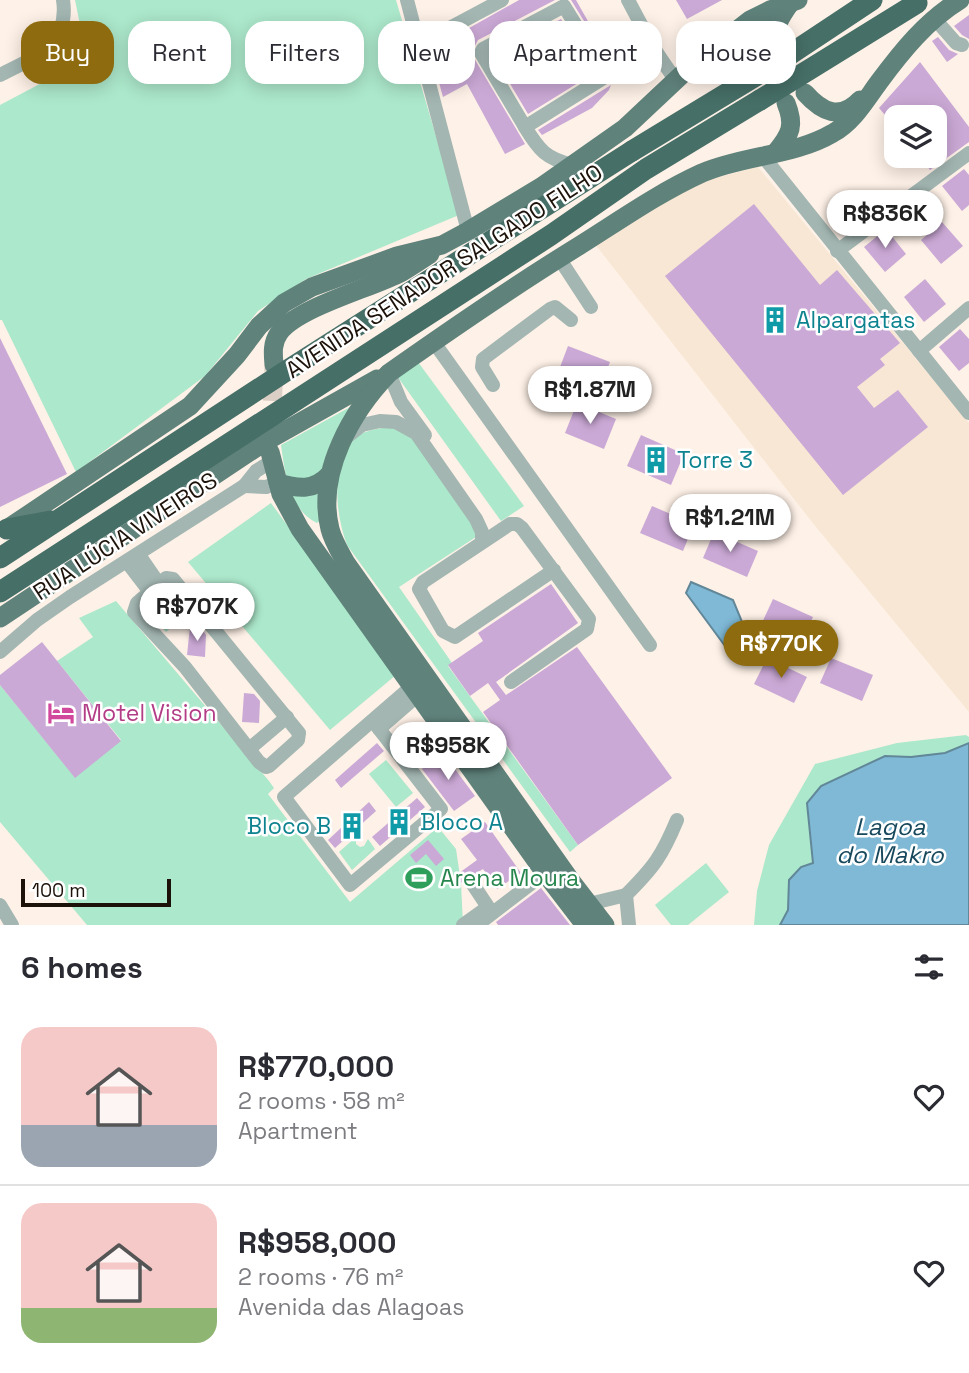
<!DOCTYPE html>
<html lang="en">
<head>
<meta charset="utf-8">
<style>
  :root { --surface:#fff; --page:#f2f2f3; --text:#2b2b33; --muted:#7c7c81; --line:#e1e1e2; --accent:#8d6b0e }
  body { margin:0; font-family:"Space Grotesk",sans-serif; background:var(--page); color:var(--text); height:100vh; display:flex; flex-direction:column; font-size:26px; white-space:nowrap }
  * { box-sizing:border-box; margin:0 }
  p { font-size:23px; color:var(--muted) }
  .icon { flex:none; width:38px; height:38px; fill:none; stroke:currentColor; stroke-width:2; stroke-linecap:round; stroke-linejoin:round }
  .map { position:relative; height:925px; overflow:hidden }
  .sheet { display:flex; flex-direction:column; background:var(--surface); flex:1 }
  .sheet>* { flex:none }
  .hud { position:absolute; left:21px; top:21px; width:928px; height:63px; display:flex; gap:14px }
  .buttons { position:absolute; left:884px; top:105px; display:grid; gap:14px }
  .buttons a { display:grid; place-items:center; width:63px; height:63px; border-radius:14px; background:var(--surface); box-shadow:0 4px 18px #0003; font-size:35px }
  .scale { position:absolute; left:21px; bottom:18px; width:150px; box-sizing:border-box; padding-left:7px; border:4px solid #1c1209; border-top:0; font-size:19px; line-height:24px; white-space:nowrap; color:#1c1209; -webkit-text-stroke:5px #fff; paint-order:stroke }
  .price { position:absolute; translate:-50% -60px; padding:0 16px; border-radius:24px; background:#fff; color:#222; font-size:23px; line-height:46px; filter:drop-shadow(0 2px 4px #0008) }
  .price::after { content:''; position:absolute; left:50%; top:42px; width:21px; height:16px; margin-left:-10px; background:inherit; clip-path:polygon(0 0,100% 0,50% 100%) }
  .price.active { background:var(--accent); color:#fff }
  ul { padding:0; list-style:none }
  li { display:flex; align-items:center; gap:21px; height:175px; padding:0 21px }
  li+li { border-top:2px solid var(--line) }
  li span { display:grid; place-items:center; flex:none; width:196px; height:140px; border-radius:21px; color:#555 }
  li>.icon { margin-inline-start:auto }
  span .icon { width:84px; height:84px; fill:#fffc; stroke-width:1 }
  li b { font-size:30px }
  h2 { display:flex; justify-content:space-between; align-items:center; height:84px; padding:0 21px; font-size:30px }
  .pill { padding:0 24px; border-radius:21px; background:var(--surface); box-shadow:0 4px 18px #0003; font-size:24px; line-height:63px }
  .pill.active { background:var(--accent); color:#fff }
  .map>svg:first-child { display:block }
  .industrial { fill:#f7e7d4 }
  .green { fill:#ace8cb }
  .water { fill:#7fb9d6; stroke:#618798; stroke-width:2 }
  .building { fill:#cba9d6 }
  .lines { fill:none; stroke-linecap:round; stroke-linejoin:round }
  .major-tunnel { stroke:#dcd0c6; stroke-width:19; stroke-dasharray:19 10; stroke-linecap:butt }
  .minor { stroke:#a3b6b2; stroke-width:14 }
  .major { stroke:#5f827b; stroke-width:19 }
  .highway { stroke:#466f67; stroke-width:21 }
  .highway-bridge { stroke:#466f67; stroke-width:21 }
  .labels { text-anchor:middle; stroke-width:5; stroke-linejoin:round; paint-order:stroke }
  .street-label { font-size:23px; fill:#1c1209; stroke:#fff }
  .culture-label { font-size:23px; fill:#0d838f; stroke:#fff; text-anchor:start }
  .hotel-label { font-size:23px; fill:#b23c85; stroke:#fff; text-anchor:start }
  .leisure-label { font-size:23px; fill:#27864d; stroke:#fff; text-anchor:start }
  .water-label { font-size:24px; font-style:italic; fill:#17485c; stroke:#fff }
</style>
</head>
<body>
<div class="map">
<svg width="969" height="925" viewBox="0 0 969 925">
  <rect width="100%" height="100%" fill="#fef1e7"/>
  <path class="industrial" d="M758,167L969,423V712L816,527L595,244L691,184Z"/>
  <g class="green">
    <path d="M75,0H396L459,215L306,279L258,311L205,376L76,472L2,320H0V105L87,59Z"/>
    <path d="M418,362L524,506L501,521L397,376Z"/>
    <path d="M352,406L322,519L317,523C289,510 285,472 281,445Z"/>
    <path d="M389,427L408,431L479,535L399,587L452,663L448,666L578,845L570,852L347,545C336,515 331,473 350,444C358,431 375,429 389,427Z"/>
    <path d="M271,503L396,675L330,730L188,562Z"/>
    <path d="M176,589L193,608L166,632L149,612Z"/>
    <path d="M116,601L269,781L274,788L268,794L350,902L438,827L456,849L461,883L463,925H87L0,822V685L75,777L121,740L57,661L93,637L79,618Z"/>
    <path d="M966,735L969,737V925H754L757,891L769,845L815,764L897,743Z"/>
    <path d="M386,760L413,793L396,807L369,774Z"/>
    <path d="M356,837V844L360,847L364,846L368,839L375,849L352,870L339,852Z"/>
    <path d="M706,863L729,892L688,925H671L655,905Z"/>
  </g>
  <g class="water">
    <path d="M691,582L733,600L750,641L732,646L728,650L686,593Z"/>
    <path d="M969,743V925H780L788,910L789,880L801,867L813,863L807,803L821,786L885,756L911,757L945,753Z"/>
  </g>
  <g class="building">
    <path d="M519,0H555L478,40L471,53L525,144L505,154L467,84L443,97L430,50Z"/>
    <path d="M571,0H576L611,62L610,63Z"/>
    <path d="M676,0H722L687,19Z"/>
    <path d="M969,15V39L962,35L954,26Z"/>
    <path d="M561,19L594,73L528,114L493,55Z"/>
    <path d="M938,37L949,50L958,54L947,62L932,41Z"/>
    <path d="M920,62L969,127V142L930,170L919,156H934V117H896V128L879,108Z"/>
    <path d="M611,85L609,90L592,108L542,135L538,130Z"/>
    <path d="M964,169L969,175V205L962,211L942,186Z"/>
    <path d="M754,204L820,285L837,270L900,343L880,359L885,365L857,387L874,408L898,390L928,427L843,495L665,276Z"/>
    <path d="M942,222L963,246L941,264L921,240Z"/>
    <path d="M886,229L906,254L885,272L864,247Z"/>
    <path d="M925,279L946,304L924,322L904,297Z"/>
    <path d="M960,329L969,339V363L959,371L939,347Z"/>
    <path d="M0,338L67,474L0,507Z"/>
    <path d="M568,346L610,362L599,390L557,375Z"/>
    <path d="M577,403L616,419L604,449L565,433Z"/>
    <path d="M641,435L684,454L671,485L627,466Z"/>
    <path d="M652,506L694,524L683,551L640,533Z"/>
    <path d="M714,532L758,551L747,577L703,558Z"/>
    <path d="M551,584L578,623L496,682L506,695L577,647L672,778L578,845L483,712L500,700L488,683L470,696L448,665L483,641L478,633Z"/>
    <path d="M773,599L813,617L801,643L761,625Z"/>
    <path d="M190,627L201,628L206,635L205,657L187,655Z"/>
    <path d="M42,642L121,741L75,778L0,685V675Z"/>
    <path d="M767,658L807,677L794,703L754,684Z"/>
    <path d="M831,658L873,675L862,701L820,683Z"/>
    <path d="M244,693L254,694L260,701L259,723L242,722Z"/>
    <path d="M377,743L384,751L341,788L335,780Z"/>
    <path d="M443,753L475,796L454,811L422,769Z"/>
    <path d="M417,798L425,807L380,846L372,837Z"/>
    <path d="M369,802L376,811L335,848L328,840Z"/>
    <path d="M485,822L521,873L497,889L483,869L475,874L467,875L461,883L459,873L477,860L461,839Z"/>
    <path d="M428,840L444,859L436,866L426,854L416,863L410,855Z"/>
    <path d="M541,888L570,925H498L496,922Z"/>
  </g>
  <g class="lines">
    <path class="major-tunnel" d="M271,430L274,366"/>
    <g class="minor">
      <path d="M407,0L468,231"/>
      <path d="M628,0L653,47L676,81"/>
      <path d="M934,18L956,43L962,45"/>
      <path d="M418,45L502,0"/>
      <path d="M0,75C33,58 70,45 63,0"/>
      <path d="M607,76L564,6L483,49L481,53L525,127L653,47"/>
      <path d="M525,127C539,150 546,159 573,165"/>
      <path d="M762,155L969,413"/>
      <path d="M837,251L969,153"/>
      <path d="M559,258L591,307"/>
      <path d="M433,341L650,645"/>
      <path d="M919,351L969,308"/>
      <path d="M389,373L401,402L425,435"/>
      <path d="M493,385L482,367L483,359L550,309L555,307L571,320"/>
      <path d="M348,436L362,425L380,421L396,422L416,433L476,519L482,532V542"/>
      <path d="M244,486L266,487L278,483"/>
      <path d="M139,555L159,584"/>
      <path d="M127,562L150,592"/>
      <path d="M166,578L173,579L299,733L298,740L269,766L266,767L259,762L185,667L134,612L137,603Z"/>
      <path d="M0,652L37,620L70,597L244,486L256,471L272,461"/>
      <path d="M511,682L587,629L589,619L522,528L517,524H510L423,582L419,589L443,631L455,637L554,570"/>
      <path d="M373,721L441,809L350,885L284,797L411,687"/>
      <path d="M379,729L417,696"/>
      <path d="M249,749L287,717"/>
      <path d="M472,883L492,913"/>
      <path d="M589,904L626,895"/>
      <path d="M0,905L12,925"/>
      <path d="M463,925L484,910"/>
      <path d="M477,925L545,873"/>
      <path d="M629,925L626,895C654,867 662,856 677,820"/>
    </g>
    <g class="major">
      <path d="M776,48C771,30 781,16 791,2"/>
      <path d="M712,50L741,49L759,61"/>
      <path d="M805,93C822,112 840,121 860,100"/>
      <path d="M776,152C791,134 795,125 786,103"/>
      <path d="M274,365C273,353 272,343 279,333C298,307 372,288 402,272C412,266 421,260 430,254"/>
      <path d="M270,452L281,494L300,529L545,873L585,925"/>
      <path d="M278,483C299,489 314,491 330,474"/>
      <path d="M10,527L190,406L237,355L259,326L284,303L312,287L397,256L442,245L468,231L541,187L625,128L691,66L750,20L770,10L798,0"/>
      <path d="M0,618L263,443L377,379"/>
      <path d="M605,925L571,881L346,563C340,552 333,541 330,529C316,473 352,411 389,373C450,330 511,288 574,249C616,223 656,194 702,173C744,155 794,156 833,133C853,122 865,101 879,82C902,51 926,21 960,0"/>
    </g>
    <g class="highway">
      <path d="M7,529L51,521"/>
      <path d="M0,558L283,373L632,151"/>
      <path d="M0,592L551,235L646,169L760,100"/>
    </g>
    <g class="highway-bridge">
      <path d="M760,100L917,3"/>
      <path d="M632,151L777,63L872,0"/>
    </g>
  </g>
  <defs>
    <symbol id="building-bare" viewBox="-9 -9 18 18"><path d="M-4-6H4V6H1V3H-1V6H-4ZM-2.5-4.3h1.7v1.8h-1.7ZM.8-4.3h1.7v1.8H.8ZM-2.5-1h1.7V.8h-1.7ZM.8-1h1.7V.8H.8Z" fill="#0f9aa8" stroke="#fff" stroke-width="2.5" paint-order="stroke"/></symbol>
    <symbol id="hotel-bare" viewBox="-9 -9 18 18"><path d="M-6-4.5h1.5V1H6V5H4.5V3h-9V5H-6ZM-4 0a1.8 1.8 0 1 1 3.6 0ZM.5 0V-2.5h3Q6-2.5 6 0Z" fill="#d1479c" stroke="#fff" stroke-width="2.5" paint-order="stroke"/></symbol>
    <symbol id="stadium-bare" viewBox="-9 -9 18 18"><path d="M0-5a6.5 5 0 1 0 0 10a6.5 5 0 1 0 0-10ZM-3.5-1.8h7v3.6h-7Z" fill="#2e9e5b" stroke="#fff" stroke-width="2.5" paint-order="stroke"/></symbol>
  </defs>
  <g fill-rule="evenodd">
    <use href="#building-bare" x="756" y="301" width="38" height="38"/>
    <use href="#building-bare" x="637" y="441" width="38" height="38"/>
    <use href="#hotel-bare" x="42" y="694" width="38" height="38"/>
    <use href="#building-bare" x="380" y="803" width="38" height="38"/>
    <use href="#building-bare" x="333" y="807" width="38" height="38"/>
    <use href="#stadium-bare" x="400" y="859" width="38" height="38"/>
  </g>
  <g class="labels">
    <g class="street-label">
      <text transform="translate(444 271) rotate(-33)" y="8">AVENIDA SENADOR SALGADO FILHO</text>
      <text transform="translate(125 536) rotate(-33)" y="8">RUA LÚCIA VIVEIROS</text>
    </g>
    <g class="culture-label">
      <text x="796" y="328">Alpargatas</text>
      <text x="677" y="468">Torre 3</text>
      <text x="420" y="830">Bloco A</text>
      <text x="331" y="834" text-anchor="end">Bloco B</text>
    </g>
    <g class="hotel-label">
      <text x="82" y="721">Motel Vision</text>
    </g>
    <g class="leisure-label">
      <text x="440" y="886">Arena Moura</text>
    </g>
    <g class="water-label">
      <text x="890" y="835">Lagoa<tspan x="890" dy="28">do Makro</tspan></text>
    </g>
  </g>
</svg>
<div class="buttons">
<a><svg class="icon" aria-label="layers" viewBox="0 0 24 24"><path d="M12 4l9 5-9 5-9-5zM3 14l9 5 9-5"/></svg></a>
</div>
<div class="scale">100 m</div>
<b class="price" style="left:885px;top:250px">R$836K</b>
<b class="price" style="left:590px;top:426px">R$1.87M</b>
<b class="price" style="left:730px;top:554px">R$1.21M</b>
<b class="price" style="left:197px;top:643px">R$707K</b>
<b class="price active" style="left:781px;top:680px">R$770K</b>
<b class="price" style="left:448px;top:782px">R$958K</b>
<div class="hud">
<a class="pill active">Buy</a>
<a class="pill">Rent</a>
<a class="pill">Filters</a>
<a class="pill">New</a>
<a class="pill">Apartment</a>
<a class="pill">House</a>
</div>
</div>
<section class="sheet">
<h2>6 homes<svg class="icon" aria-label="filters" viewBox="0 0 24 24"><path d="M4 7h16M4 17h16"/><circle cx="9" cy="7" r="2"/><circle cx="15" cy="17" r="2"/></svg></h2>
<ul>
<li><span style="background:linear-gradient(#f6c9c9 70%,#9aa5b1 0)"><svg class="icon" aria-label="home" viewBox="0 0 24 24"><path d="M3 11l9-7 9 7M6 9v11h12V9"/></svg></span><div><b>R$770,000</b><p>2 rooms · 58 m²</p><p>Apartment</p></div><svg class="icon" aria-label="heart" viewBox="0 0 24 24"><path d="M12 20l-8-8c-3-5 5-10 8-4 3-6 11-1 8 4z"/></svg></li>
<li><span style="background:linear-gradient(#f6c9c9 75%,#8fb573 0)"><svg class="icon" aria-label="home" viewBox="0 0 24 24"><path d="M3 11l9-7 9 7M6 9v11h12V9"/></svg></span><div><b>R$958,000</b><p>2 rooms · 76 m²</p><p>Avenida das Alagoas</p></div><svg class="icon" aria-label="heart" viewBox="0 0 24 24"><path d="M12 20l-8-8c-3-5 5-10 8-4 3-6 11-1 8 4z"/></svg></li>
</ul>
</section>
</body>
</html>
